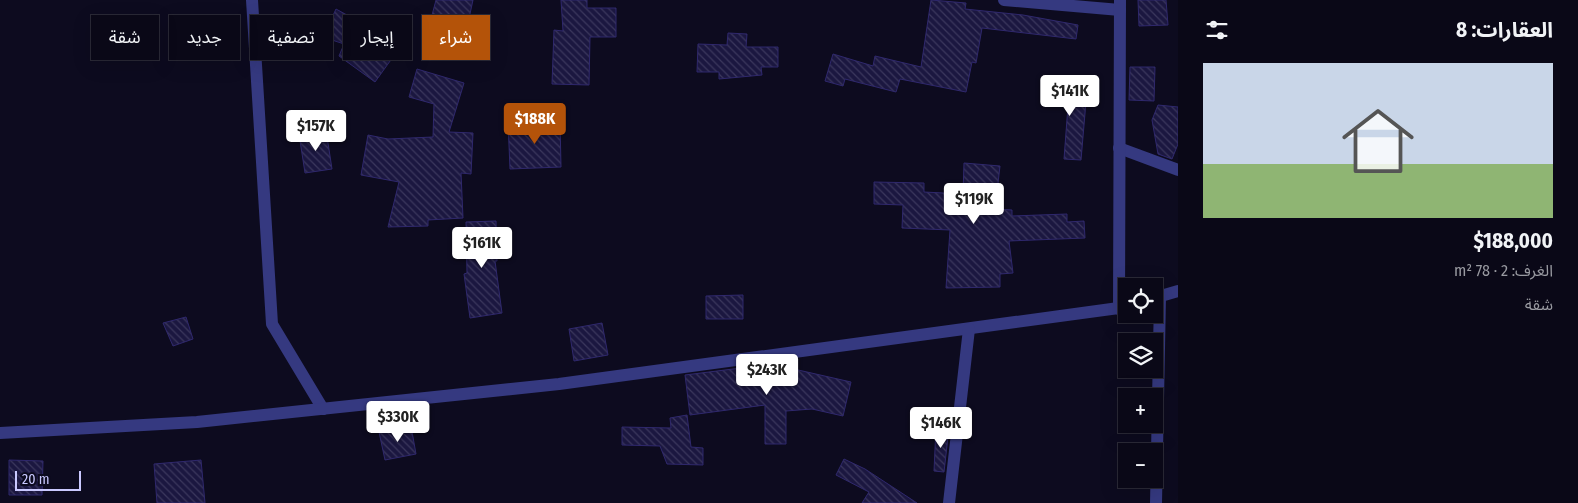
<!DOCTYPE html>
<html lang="ar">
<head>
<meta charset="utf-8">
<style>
  :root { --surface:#0a0817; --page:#131120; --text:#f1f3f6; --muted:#999aa1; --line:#2a2936; --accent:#b45309 }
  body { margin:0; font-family:"Fira Sans Condensed","Noto Sans Arabic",sans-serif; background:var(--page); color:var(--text); direction:rtl; height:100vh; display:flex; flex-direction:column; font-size:19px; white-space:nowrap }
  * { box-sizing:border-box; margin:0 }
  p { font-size:16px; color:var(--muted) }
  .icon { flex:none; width:28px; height:28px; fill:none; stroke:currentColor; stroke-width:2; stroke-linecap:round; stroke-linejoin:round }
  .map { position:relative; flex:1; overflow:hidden; direction:ltr }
  .drawer { display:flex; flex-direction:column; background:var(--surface); width:400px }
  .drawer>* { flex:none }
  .guide { position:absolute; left:15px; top:15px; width:475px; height:45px; direction:rtl; display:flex; gap:10px }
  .fabs { position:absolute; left:1118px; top:278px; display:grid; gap:10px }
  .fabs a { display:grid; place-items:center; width:45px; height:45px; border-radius:0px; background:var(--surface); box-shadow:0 5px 20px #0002,0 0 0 1px var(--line); font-size:25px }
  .scale { position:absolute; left:15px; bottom:12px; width:66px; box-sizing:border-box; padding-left:5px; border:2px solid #cac9ff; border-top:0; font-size:14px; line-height:18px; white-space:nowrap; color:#cac9ff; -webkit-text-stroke:4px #0d0b1f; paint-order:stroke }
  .price { position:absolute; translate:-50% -42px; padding:0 11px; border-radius:5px; background:#fff; color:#222; font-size:16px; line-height:32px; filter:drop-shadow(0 1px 2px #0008) }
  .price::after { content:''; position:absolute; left:50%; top:30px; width:15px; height:11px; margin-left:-8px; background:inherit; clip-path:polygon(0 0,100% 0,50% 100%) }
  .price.current { background:var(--accent); color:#fff }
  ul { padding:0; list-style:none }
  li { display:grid; align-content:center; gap:10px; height:265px; padding:0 25px }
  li+li { border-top:1px solid var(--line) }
  li span { display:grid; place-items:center; height:155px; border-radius:0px; color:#555 }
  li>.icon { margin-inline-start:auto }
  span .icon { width:90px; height:90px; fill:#fffc; stroke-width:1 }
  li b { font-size:21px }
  h2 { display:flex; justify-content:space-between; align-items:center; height:60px; padding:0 25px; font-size:21px }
  .chip { padding:0 18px; border-radius:0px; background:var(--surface); box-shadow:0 5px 20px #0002,0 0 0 1px var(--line); font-size:18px; line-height:45px }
  .chip.current { background:var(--accent); color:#fff }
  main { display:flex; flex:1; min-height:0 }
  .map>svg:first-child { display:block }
  .building { fill:url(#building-back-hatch); stroke:#2f286d }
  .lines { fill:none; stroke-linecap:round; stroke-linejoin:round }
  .minor { stroke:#353980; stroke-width:12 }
</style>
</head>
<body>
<main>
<section class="drawer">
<h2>العقارات: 8<svg class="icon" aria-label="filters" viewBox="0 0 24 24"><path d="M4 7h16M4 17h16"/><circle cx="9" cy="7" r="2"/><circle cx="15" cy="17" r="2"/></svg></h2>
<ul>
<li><span style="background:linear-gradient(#c9d6e8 65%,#8fb573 0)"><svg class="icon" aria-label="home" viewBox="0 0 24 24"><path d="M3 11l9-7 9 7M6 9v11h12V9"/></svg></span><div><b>$188,000</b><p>الغرف: 2 · 78 m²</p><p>شقة</p></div></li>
</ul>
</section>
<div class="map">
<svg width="1178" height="503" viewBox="0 0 1178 503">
  <defs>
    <pattern id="building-back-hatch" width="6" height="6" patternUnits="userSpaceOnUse" patternTransform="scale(1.25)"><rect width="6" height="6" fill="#1b1740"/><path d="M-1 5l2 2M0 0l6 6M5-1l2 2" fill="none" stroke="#3b375d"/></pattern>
  </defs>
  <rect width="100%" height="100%" fill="#0d0b1f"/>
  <g class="building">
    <path d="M436,0H473L468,23L431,19Z"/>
    <path d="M561,0H587V8H616V37H590L589,85L552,84L554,30L563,31Z"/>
    <path d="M931,0L966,3L965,9L1023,15L1078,25L1076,39L982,28L976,63L972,62L966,92L900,79L896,92L845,79L843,86L825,81L833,54L873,66L875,56L921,67Z"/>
    <path d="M1138,0H1166L1168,25L1139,26Z"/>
    <path d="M336,9L378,32L377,51L393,57L375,82L339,56L344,44L323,37Z"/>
    <path d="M728,33L747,34L746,47H778V67H761L762,75L719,79V72H697L698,44L727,45Z"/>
    <path d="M1130,67H1155L1154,101L1129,100Z"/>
    <path d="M417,69L464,83L449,132L473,133L471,174L461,173L463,218L428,220V226L388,227L399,182L361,175L368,135L388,139L433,137L434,104L409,97Z"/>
    <path d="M1044,87L1087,90L1081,160L1064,159L1068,106L1043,104Z"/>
    <path d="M1158,105L1178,107V144L1172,159L1158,154L1152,120Z"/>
    <path d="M560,121L561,167L510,169L508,122Z"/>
    <path d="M326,130L332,169L305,173L299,134Z"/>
    <path d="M964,163L1000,166L995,209L1012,210V216L1067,214V222L1084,221L1085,238L1009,241L1013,273L1000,274V287L946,288L950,230L902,228L903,205L874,204V182L924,183V192L963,194Z"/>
    <path d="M496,221L497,261H495L502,313L470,318L464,274L467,273L466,222Z"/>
    <path d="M743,295V319H706V296Z"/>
    <path d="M186,317L193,339L173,346L163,323Z"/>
    <path d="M602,323L608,355L574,361L569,329Z"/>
    <path d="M749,367L751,380L786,377L785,367L851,382L843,416L812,409L786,411V444H765V405L690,415L685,375Z"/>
    <path d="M687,415L691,447L703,448V465L667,464L660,446L622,445V427L671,428L670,418Z"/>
    <path d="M411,426L416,454L385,460L379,432Z"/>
    <path d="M936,427L949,428L944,472L934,471Z"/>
    <path d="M844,459L865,469L917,503H862L869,492L836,475Z"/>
    <path d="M9,460L43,461L42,495H9Z"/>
    <path d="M201,460L205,503H157L154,464Z"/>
  </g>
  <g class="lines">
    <g class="minor">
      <path d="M252,0L272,324L323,409"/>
      <path d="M1004,0L1120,10"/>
      <path d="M1119,148L1178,170"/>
      <path d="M1154,298L1178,291"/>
      <path d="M1119,309L1120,0"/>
      <path d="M0,433L197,422L559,384L1126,307"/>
      <path d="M949,503L969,329"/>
      <path d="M1156,503L1160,297"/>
    </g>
  </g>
</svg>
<div class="fabs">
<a><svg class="icon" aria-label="locate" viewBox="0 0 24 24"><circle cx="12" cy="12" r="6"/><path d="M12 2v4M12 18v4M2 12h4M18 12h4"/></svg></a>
<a><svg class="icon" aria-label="layers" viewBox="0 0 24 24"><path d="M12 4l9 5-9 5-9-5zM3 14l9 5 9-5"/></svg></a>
<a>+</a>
<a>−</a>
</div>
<div class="scale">20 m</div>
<b class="price" style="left:1070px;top:117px">$141K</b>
<b class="price current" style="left:535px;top:145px">$188K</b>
<b class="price" style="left:316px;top:152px">$157K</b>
<b class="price" style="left:974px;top:225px">$119K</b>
<b class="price" style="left:482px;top:269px">$161K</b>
<b class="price" style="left:767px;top:396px">$243K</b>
<b class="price" style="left:398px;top:443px">$330K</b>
<b class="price" style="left:941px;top:449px">$146K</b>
<div class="guide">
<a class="chip current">شراء</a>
<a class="chip">إيجار</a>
<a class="chip">تصفية</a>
<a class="chip">جديد</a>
<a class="chip">شقة</a>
</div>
</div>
</main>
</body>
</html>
